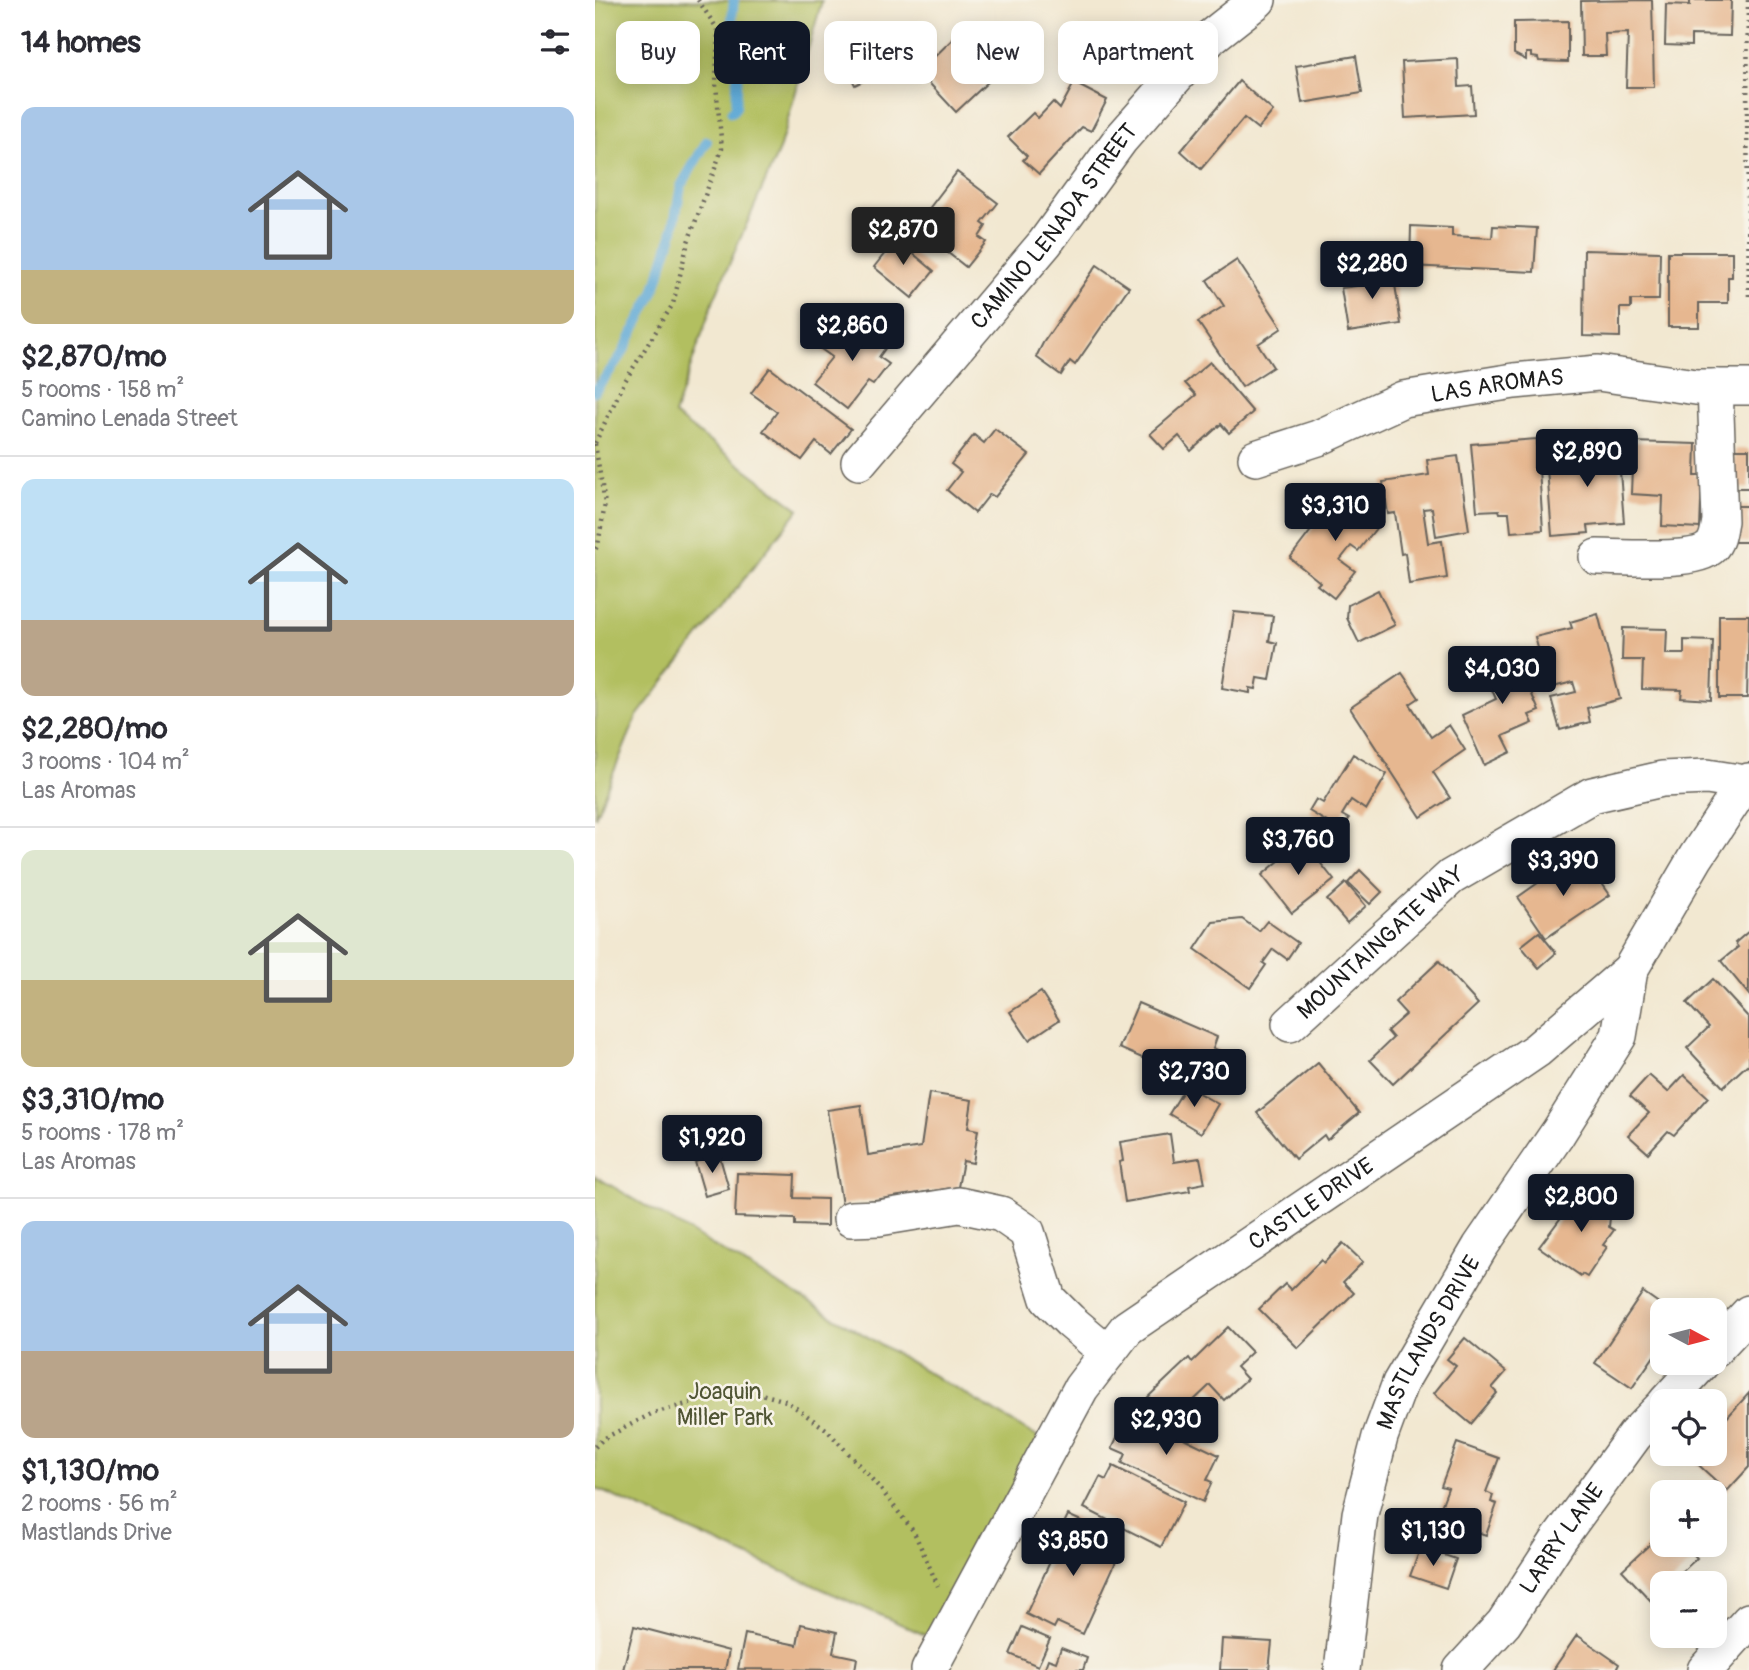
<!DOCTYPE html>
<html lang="en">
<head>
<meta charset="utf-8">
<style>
  :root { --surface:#fff; --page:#f2f2f3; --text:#2b2b33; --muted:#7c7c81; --line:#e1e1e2; --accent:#111827 }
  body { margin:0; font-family:Pangolin,sans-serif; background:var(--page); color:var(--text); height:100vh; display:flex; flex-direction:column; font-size:26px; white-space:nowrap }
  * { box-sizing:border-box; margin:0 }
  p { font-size:23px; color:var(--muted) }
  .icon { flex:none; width:38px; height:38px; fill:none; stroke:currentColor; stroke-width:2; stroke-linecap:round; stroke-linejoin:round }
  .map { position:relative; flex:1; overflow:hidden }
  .sheet { display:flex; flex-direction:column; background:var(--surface); width:595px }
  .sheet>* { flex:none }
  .top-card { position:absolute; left:21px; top:21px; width:665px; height:63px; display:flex; gap:14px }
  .needle { width:46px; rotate:97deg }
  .buttons { position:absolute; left:1055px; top:1298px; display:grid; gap:14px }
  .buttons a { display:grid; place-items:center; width:77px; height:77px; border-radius:14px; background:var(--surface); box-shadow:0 4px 18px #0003; font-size:35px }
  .price { position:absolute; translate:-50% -60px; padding:0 16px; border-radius:7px; background:var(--accent); color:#fff; font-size:23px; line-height:46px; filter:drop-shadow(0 2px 4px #0008) }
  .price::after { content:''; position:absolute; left:50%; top:42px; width:21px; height:16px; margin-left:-10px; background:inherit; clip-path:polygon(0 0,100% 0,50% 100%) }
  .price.current { background:#222; color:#fff }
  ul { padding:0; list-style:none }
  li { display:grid; align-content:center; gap:14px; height:371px; padding:0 21px }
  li+li { border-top:2px solid var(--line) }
  li span { display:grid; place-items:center; height:217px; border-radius:14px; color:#555 }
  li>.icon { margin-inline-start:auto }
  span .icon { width:126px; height:126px; fill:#fffc; stroke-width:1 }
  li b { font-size:30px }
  h2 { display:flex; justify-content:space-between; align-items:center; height:84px; padding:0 21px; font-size:30px }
  .chip { padding:0 24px; border-radius:14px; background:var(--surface); box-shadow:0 4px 18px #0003; font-size:24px; line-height:63px }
  .chip.current { background:var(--accent); color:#fff }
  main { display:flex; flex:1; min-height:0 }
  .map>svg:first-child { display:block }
  .green { fill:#b2bf61; stroke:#676e3e; stroke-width:2 }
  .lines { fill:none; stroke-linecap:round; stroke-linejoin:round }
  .stream { stroke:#5da8d5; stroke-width:10 }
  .building { fill:#e6b790 }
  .minor-casing { stroke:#67635b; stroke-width:38 }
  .path { stroke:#67635b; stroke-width:4.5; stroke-dasharray:2 5; stroke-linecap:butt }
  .minor { stroke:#fff; stroke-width:35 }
  .labels { text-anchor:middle; stroke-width:5; stroke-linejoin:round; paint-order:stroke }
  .street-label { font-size:23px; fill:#1c1c1c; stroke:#f7f3e8 }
  .park-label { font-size:23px; fill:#505534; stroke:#f7f3e8 }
</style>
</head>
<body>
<main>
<section class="sheet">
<h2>14 homes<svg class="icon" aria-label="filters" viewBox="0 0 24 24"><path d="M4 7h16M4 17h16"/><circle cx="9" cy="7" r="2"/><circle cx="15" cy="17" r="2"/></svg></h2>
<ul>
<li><span style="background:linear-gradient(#a9c7e8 75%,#c2b280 0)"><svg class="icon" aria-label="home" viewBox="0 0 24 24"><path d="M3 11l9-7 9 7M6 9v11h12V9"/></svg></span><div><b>$2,870/mo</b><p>5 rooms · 158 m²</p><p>Camino Lenada Street</p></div></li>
<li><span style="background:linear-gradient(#bfe0f5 65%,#b9a48a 0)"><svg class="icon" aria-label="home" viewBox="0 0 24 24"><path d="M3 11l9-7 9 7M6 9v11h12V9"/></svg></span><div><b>$2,280/mo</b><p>3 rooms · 104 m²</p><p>Las Aromas</p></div></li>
<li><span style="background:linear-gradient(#dfe7d0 60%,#c2b280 0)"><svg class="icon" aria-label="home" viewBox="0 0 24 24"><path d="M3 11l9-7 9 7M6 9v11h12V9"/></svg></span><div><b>$3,310/mo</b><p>5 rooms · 178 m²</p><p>Las Aromas</p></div></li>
<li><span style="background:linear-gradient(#a9c7e8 60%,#b9a48a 0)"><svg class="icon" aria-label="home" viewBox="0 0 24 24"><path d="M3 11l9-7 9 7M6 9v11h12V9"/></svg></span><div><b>$1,130/mo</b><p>2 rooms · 56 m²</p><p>Mastlands Drive</p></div></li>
</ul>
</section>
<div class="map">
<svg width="1154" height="1670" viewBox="0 0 1154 1670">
  <rect width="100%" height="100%" fill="#f7f3e8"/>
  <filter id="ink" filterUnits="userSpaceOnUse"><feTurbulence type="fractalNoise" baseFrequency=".0143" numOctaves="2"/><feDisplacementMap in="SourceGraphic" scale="14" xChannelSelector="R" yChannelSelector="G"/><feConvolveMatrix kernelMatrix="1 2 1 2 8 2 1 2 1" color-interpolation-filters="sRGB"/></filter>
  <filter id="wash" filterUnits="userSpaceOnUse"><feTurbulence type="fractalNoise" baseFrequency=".00686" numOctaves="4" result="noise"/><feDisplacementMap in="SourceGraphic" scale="28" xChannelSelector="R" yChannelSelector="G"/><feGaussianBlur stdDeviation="1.57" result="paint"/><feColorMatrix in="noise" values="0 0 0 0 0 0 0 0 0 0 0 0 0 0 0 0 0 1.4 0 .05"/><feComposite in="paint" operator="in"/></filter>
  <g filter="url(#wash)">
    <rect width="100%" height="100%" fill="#f2e8d1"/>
    <g class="green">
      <path d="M0,0L227,1L184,150L119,299L79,415L204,509L42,716L0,817Z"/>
      <path d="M0,1176L456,1445L350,1644L0,1488Z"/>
    </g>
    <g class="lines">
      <g class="stream">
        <path d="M137,112L141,107L144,50L137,18L139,0"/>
        <path d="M0,391L26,356L59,292L77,235L86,186L112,141"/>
      </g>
    </g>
    <g id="blocks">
      <g class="building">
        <path d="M1057,0L1059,87H1031L1033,33L1010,34L1011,56H987L986,1Z"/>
        <path d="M1095,0H1136L1135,36L1096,35V46L1070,45L1071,4L1095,5Z"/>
        <path d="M973,21V62L944,61L943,58L936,57V53H931V60L919,54V22Z"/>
        <path d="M372,25L410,66L361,112L324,72Z"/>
        <path d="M272,45L285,73L260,85L246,58Z"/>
        <path d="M761,56L767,93L707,103L701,66Z"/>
        <path d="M863,59L864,87L877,86L879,114L810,118L807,62Z"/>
        <path d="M644,81L678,111L663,129L649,118L606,169L586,151Z"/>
        <path d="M479,83L512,100L496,131L487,127L444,174L428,160L432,156L413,137L438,113L443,118L458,102L465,109Z"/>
        <path d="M362,172L403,203L387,223L391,226L384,237L391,242L371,267L320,227Z"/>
        <path d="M816,226L857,228V236L897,238L898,226L942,228L939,272L815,266Z"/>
        <path d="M297,237L316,249L315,251L339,271L317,298L279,267L290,253L286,250Z"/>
        <path d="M989,250L1065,252L1064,300H1036V308H1025V337L988,336Z"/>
        <path d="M1073,252H1137V277H1133V303H1104V327H1073Z"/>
        <path d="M642,260L687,328L663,344L678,367L647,387L603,322L629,306L612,280Z"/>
        <path d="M502,265L534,287L480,365L475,361L466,375L441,357L448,343Z"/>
        <path d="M797,265L806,324L753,332L746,288L771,285L768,269Z"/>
        <path d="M265,320L294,343L284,357L294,364L278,385L273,382L252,409L217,382L237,357L226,349L246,323L257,331Z"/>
        <path d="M615,362L658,412L634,433L626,424L596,451L584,436L569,449L555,434L601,395L590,383Z"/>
        <path d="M175,368L256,429L236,454L221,442L207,460L168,431L182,412L156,393Z"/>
        <path d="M400,429L434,455L400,497L395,494L380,513L352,490L366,472L356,464L379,435L389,443Z"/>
        <path d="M1022,433L1029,523L993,526L994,533L957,536L952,468L988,465L986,436Z"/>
        <path d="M942,439L948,530L916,532L914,513H905L904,510L882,511L876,444Z"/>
        <path d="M1038,442L1101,444L1100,476H1107L1105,528L1067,526L1068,496L1036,494Z"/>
        <path d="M1140,449H1154V488H1139Z"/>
        <path d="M863,456L874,530L841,536L837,508L828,509L833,543L847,541L852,578L814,584L810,553L806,554L800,513L793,514L788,482L834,475L832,460Z"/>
        <path d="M747,490L786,522L763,551L756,546L745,560L760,571L739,598L722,585L725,582L695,558Z"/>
        <rect x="1139" y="506" width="15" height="36"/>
        <path d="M783,590L800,625L764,643L752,618L753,605Z"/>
        <path d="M639,612L678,616L674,641L682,643L675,680L663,678L661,689L655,688V693L627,688Z"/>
        <path d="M1003,614L1025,699L992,708L995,722L965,730L956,698L981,692L978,682L954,688L940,637L977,628L975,622Z"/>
        <path d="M1124,615H1154L1152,698H1124Z"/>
        <path d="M1028,628L1072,629L1071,654H1089V640L1118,641L1116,700L1086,698L1087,690L1047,689L1048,660H1027Z"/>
        <path d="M923,647L938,680L932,683L944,711L934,715L938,723L908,736L916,752L889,765L867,715L901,699L886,664Z"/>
        <path d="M807,673L824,698L815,704L836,737L854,725L870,750L838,772L855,798L826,817L755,708Z"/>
        <path d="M758,754L792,774L771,810L756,800L747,815L754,819L747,831L714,811L721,799L728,803Z"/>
        <path d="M708,841L739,880L697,913L667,875Z"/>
        <path d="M997,869L1015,895L951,938L923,897L960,871Z"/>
        <path d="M765,870L787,892L775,904L753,883Z"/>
        <path d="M751,883L771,906L752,923L732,900Z"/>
        <path d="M647,919L664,931L672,921L703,943L692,959L678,949L668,963L671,965L655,988L600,949L618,922Z"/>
        <path d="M1154,931V995L1126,961L1143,947L1140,943Z"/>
        <path d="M944,932L961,953L944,968L926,946Z"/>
        <path d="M844,961L883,1004L798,1084L775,1060L798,1038L792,1031L811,1014L800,1002Z"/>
        <path d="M1118,979L1154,1018V1067L1152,1065L1128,1087L1092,1048L1114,1027L1092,1003Z"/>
        <path d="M446,992L464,1020L434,1040L415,1012Z"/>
        <path d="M543,1003L622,1037L618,1048L643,1059L631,1085L604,1073L600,1081L524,1048Z"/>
        <path d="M723,1063L764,1113L732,1140L729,1135L700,1159L662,1113Z"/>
        <path d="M1054,1075L1073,1092L1089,1075L1113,1097L1079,1135L1073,1131L1053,1153L1033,1135L1054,1113L1035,1096Z"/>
        <path d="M591,1086L623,1104L606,1133L574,1114Z"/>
        <path d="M334,1093L377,1100L373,1128L383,1130L378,1163L368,1161L363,1187L247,1205L232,1110L266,1105L273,1155L326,1147Z"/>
        <path d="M575,1134L579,1162L605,1158L610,1183L594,1186L595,1191L530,1202L524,1162L528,1161L525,1142Z"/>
        <path d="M124,1154L134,1189L110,1196L100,1162Z"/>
        <path d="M142,1173L200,1175L199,1198L232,1199V1226L200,1225V1219L140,1217Z"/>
        <path d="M982,1196L1017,1199L1014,1227L1019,1230L1008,1245L1012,1247L992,1277L987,1274L986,1276L944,1247Z"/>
        <path d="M748,1243L768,1262L748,1282L759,1293L703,1348L664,1309L690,1284L696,1290L726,1260L729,1263Z"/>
        <path d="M1048,1292L1075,1311H1068V1343L1037,1388L1000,1363Z"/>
        <path d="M633,1327L657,1352L641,1367L652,1379L629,1400L615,1385L577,1421L553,1397L594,1358L597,1362Z"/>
        <path d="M870,1338L911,1372L897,1388L902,1393L876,1424L839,1393L861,1366L852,1359Z"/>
        <path d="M1154,1393V1467L1132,1491L1096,1458L1099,1454H1120V1431Z"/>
        <path d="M534,1412L624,1455L612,1480L617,1482L608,1502L527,1463L531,1454L517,1448Z"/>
        <path d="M862,1443L904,1458L891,1492L898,1495L896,1502L902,1504L891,1535L859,1524L861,1521L843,1515L853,1488L846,1486Z"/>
        <path d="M518,1466L589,1502L566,1547L489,1508L505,1477L511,1480Z"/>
        <path d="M473,1515L506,1530L499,1545L523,1557L488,1634L462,1622L459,1628L431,1614L460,1551L456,1550Z"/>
        <path d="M1068,1532V1545H1090L1102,1558L1074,1584H1068V1590L1056,1601L1027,1570Z"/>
        <path d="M826,1547L861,1559L851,1588L815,1576Z"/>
        <path d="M206,1624L242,1632L238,1653L262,1658L260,1670L143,1669L150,1634L202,1645Z"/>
        <path d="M39,1626L134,1651L130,1670H28Z"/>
        <path d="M427,1627L455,1639L443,1666L415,1654Z"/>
        <path d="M982,1635L1024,1664L1021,1670H958Z"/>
        <path d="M627,1639L677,1642L674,1670H625Z"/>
        <path d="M466,1648L492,1658L488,1670H449L453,1659L461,1662Z"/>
      </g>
    </g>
  </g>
  <g filter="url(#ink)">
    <use href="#blocks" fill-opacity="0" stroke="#67635b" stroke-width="2"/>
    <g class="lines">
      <defs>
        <g id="minor">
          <path id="s1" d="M661,458L723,438L808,399L919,381L1003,373L1101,387H1154"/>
          <path id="s2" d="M264,462L450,243L525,140L616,37L663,0"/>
          <path d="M1002,557C1025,557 1101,563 1116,547C1123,540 1123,530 1125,521L1120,387"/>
          <path id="s3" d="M695,1024L856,877L997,795L1067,779L1112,777L1150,783L1154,781"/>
          <path d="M256,1219L284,1218L364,1205L406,1214L432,1232L453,1299L475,1321L513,1353"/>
          <path d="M1120,1349L1154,1313"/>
          <path d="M1071,1402L1107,1363"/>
          <path id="s4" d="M334,1670L486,1388L532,1328L942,1050L1035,970L1101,857L1150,783"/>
          <path id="s5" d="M747,1670L765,1514L785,1437L805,1383L885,1247L963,1133L1024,1036L1035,970"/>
          <path id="s6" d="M866,1670L909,1623L964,1539L1040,1435L1068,1406"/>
          <path d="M1110,1670L1154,1621"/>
        </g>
      </defs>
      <use href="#minor" class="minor-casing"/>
      <g class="path">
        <path d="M1153,0L1152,112L1154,301"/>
        <path d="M0,443L30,381L78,304L93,242L127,149L121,85L123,30L103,0"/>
        <path d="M0,444L10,504L3,545L0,550"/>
        <path d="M0,1447L8,1439L58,1413L149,1389L191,1401L231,1429L284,1487L319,1532L343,1586"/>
      </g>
      <use href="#minor" class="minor"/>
    </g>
  </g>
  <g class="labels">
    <g class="street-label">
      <text dy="8" stroke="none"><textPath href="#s2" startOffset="306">CAMINO LENADA STREET</textPath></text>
      <text dy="8" stroke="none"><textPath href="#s1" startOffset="254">LAS AROMAS</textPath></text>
      <text dy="8" stroke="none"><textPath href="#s3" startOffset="122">MOUNTAINGATE WAY</textPath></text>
      <text dy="8" stroke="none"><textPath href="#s4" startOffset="618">CASTLE DRIVE</textPath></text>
      <text dy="8" stroke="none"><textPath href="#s5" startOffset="343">MASTLANDS DRIVE</textPath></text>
      <text dy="8" stroke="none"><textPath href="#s6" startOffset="166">LARRY LANE</textPath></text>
    </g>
    <g class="park-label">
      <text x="130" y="1399">Joaquin<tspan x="130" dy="26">Miller Park</tspan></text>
    </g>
  </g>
</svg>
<div class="buttons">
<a><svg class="needle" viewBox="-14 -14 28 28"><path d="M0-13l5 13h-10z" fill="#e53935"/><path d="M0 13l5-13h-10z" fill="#7c7c81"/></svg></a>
<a><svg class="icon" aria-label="locate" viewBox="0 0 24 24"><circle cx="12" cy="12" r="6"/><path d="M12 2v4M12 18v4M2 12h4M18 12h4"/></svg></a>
<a>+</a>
<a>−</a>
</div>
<b class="price current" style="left:308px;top:267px">$2,870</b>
<b class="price" style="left:777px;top:301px">$2,280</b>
<b class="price" style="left:257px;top:363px">$2,860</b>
<b class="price" style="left:992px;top:489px">$2,890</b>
<b class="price" style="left:740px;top:543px">$3,310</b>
<b class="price" style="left:907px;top:706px">$4,030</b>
<b class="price" style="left:703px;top:877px">$3,760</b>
<b class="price" style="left:968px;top:898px">$3,390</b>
<b class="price" style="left:599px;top:1109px">$2,730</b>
<b class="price" style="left:117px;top:1175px">$1,920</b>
<b class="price" style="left:986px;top:1234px">$2,800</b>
<b class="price" style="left:571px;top:1457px">$2,930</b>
<b class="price" style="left:838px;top:1568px">$1,130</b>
<b class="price" style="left:478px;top:1578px">$3,850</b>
<div class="top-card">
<a class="chip">Buy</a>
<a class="chip current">Rent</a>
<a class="chip">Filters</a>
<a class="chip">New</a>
<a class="chip">Apartment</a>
</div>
</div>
</main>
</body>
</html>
